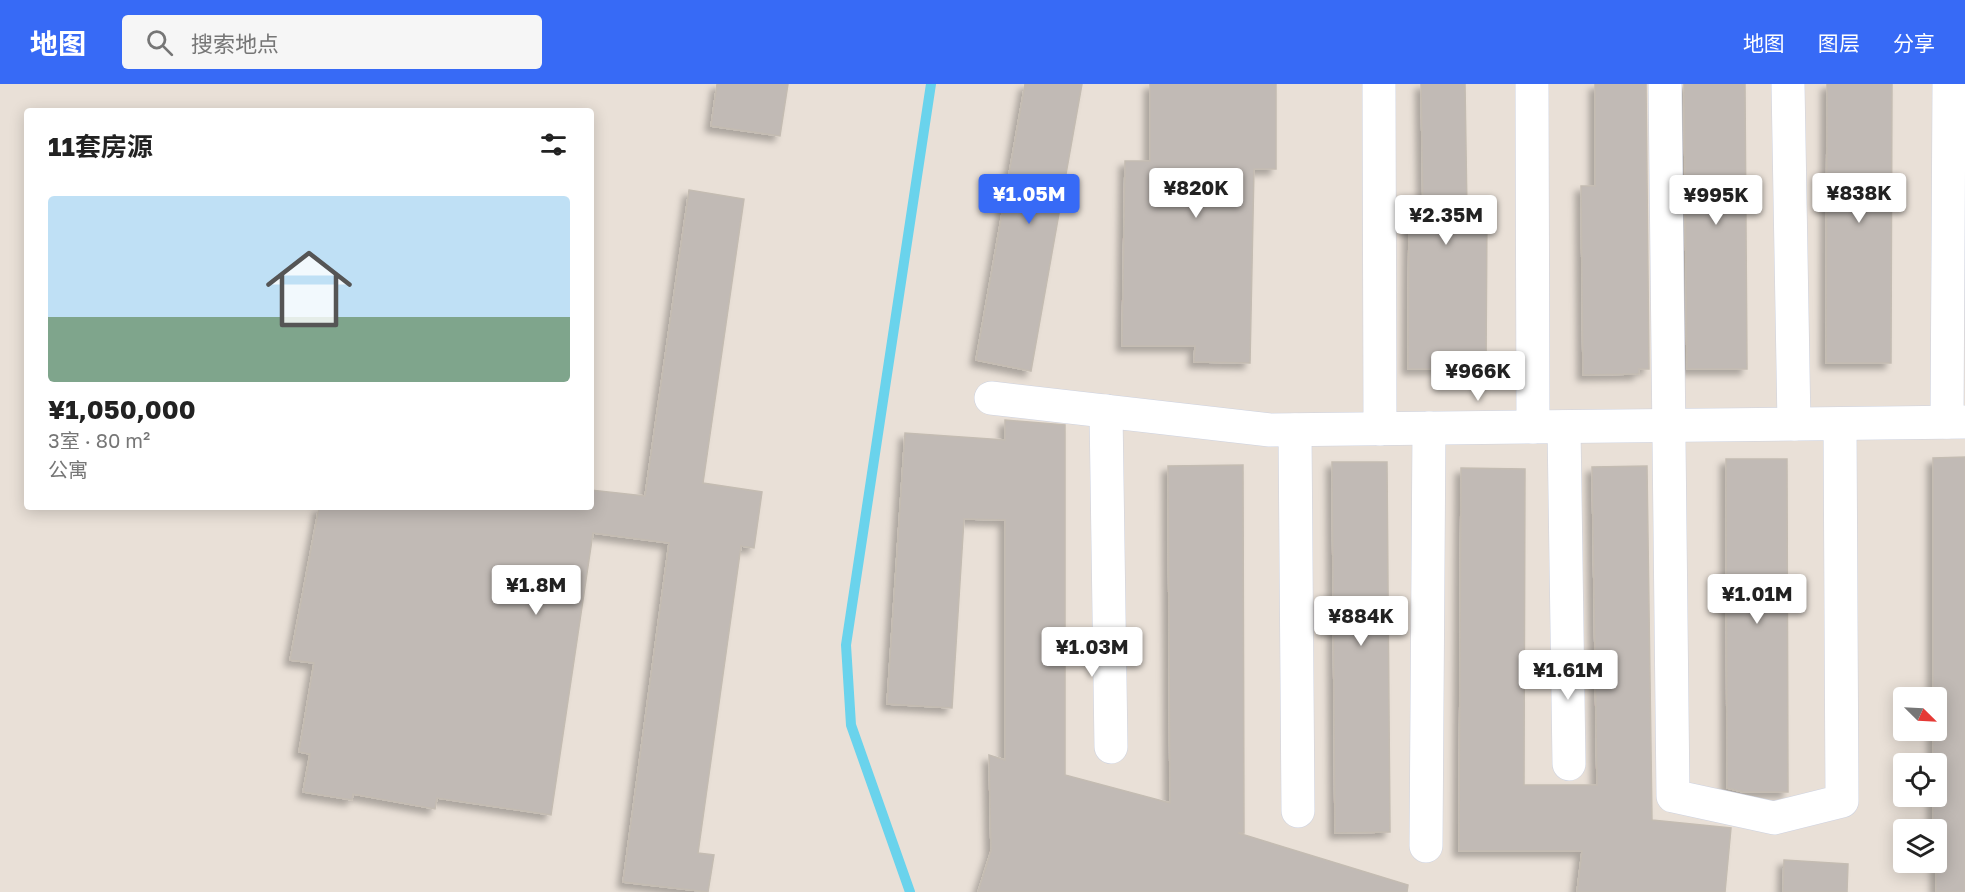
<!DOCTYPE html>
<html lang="zh">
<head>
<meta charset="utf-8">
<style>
  :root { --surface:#fff; --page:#f6f6f6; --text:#222; --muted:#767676; --accent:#376af6 }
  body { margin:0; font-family:"Golos Text","Noto Sans SC",sans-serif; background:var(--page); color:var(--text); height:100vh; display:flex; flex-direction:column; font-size:22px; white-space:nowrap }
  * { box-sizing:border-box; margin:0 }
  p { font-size:20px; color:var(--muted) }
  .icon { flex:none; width:33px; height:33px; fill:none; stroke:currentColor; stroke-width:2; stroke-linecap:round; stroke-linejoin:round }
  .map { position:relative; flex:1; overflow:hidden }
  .panel { position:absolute; left:24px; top:24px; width:570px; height:402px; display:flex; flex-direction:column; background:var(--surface); border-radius:6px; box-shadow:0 3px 15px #0003 }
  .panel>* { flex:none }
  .needle { width:39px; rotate:114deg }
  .fabs { position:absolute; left:1893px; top:603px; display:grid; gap:12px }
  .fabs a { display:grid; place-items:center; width:54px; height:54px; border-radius:6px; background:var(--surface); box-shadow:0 3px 15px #0003; font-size:30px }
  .price { position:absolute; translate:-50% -51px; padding:0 14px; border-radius:6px; background:#fff; color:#222; font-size:20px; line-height:39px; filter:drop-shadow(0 2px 3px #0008) }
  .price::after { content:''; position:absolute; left:50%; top:36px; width:18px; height:14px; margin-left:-9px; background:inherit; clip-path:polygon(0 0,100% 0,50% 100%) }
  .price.on { background:var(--accent); color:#fff }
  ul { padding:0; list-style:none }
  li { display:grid; align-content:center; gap:12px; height:318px; padding:0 24px }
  li span { display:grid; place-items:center; height:186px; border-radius:6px; color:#555 }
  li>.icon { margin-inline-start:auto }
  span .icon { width:108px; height:108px; fill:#fffc; stroke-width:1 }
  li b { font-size:26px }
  h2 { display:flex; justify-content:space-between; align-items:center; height:72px; padding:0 24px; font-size:26px }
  header { display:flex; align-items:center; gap:36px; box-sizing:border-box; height:84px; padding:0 30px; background:var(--accent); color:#fff }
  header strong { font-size:28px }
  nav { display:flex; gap:33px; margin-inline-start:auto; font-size:21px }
  .search { width:420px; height:54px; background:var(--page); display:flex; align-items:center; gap:15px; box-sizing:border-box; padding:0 21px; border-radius:6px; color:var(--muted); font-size:22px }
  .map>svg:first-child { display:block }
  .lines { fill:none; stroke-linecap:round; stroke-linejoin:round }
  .stream { stroke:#6ad3ec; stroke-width:10 }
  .building { fill:#c1bab5; stroke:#c4bcb2; stroke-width:1.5; filter:url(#shadow) }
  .minor-casing { stroke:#cdd2e0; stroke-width:34 }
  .minor { stroke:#fff; stroke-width:33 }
</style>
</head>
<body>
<header>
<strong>地图</strong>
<div class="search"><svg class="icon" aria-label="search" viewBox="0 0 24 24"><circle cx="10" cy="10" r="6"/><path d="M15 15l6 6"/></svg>搜索地点</div>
<nav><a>地图</a><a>图层</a><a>分享</a></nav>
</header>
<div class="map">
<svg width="1965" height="808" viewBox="0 0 1965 808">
  <defs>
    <filter id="shadow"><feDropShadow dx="-5.5" dy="5.5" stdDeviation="3" flood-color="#0004"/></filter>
  </defs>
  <rect width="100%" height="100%" fill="#e9e0d7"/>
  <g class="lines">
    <path class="stream" d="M910,808L851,641L846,561L931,0"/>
  </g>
  <g class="building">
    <path d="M717,0H788L780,52L711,42Z"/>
    <path d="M1025,0H1082L1031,287L976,276Z"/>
    <path d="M1150,0H1276V85H1254L1250,279L1194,278L1195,262H1122L1125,77H1150Z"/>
    <path d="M1421,0H1465L1467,127H1487L1486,285H1408L1409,127H1423Z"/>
    <path d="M1595,0H1646L1649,285H1639V290L1583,291L1581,102H1595Z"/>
    <path d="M1684,0H1745L1747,285H1687Z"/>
    <path d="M1827,0H1892L1891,279H1826Z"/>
    <path d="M689,106L744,115L703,399L762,408L754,464L741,462L698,769L714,771L708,808L623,798L669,459L593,449L551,731L437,714L435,725L353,710L352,716L303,708L310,670L299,668L314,579L290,576L319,423H591V406L645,412Z"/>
    <path d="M1005,336L1065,341V691L1170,719L1168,382L1243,381L1244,749H1238L1408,801L1407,808H978L991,767L989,671L1005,676V436L964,435L952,624L887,620L905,349L1005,356Z"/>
    <path d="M1965,373V808H1936V746H1933V712H1936V680H1933V646H1936V614H1933V374Z"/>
    <path d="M1726,375H1787L1788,708H1743L1727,704Z"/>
    <path d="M1332,378H1387L1390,748L1335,749Z"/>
    <path d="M1647,382L1652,736L1731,744L1725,808H1577L1582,767H1459L1461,384L1525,385L1524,701H1597L1592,383Z"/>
    <path d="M1784,776L1848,780L1847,808H1783Z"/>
  </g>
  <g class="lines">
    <defs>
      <g id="minor">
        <path d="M1379,0L1380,345"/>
        <path d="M1532,0L1533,343"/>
        <path d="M1665,0L1673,712L1774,734L1842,717L1840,340"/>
        <path d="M1788,0L1794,340"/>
        <path d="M991,314L1270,346L1965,338"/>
        <path d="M1106,327L1111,663"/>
        <path d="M1947,338L1949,0"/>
        <path d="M1564,343L1569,680"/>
        <path d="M1295,346L1298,727"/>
        <path d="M1426,762L1429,344"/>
      </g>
    </defs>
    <use href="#minor" class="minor-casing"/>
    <use href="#minor" class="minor"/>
  </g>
</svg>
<div class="fabs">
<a><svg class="needle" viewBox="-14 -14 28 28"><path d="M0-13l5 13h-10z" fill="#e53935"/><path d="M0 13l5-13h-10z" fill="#767676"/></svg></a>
<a><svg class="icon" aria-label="locate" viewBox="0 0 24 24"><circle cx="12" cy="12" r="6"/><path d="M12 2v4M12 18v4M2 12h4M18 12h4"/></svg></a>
<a><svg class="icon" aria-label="layers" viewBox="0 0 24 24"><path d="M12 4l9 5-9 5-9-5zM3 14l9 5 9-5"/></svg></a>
</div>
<b class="price" style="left:1196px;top:135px">¥820K</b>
<b class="price" style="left:1859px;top:140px">¥838K</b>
<b class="price on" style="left:1029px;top:141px">¥1.05M</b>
<b class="price" style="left:1716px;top:142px">¥995K</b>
<b class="price" style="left:1446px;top:162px">¥2.35M</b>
<b class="price" style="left:1478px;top:318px">¥966K</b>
<b class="price" style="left:536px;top:532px">¥1.8M</b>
<b class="price" style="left:1757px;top:541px">¥1.01M</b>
<b class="price" style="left:1361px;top:563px">¥884K</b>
<b class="price" style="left:1092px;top:594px">¥1.03M</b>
<b class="price" style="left:1568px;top:617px">¥1.61M</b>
<section class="panel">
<h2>11套房源<svg class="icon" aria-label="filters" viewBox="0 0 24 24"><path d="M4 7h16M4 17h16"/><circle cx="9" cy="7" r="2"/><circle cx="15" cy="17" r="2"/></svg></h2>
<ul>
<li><span style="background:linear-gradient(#bfe0f5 65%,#7fa58c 0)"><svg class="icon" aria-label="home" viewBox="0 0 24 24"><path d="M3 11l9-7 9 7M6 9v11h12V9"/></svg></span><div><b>¥1,050,000</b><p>3室 · 80 m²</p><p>公寓</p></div></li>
</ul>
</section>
</div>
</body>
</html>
